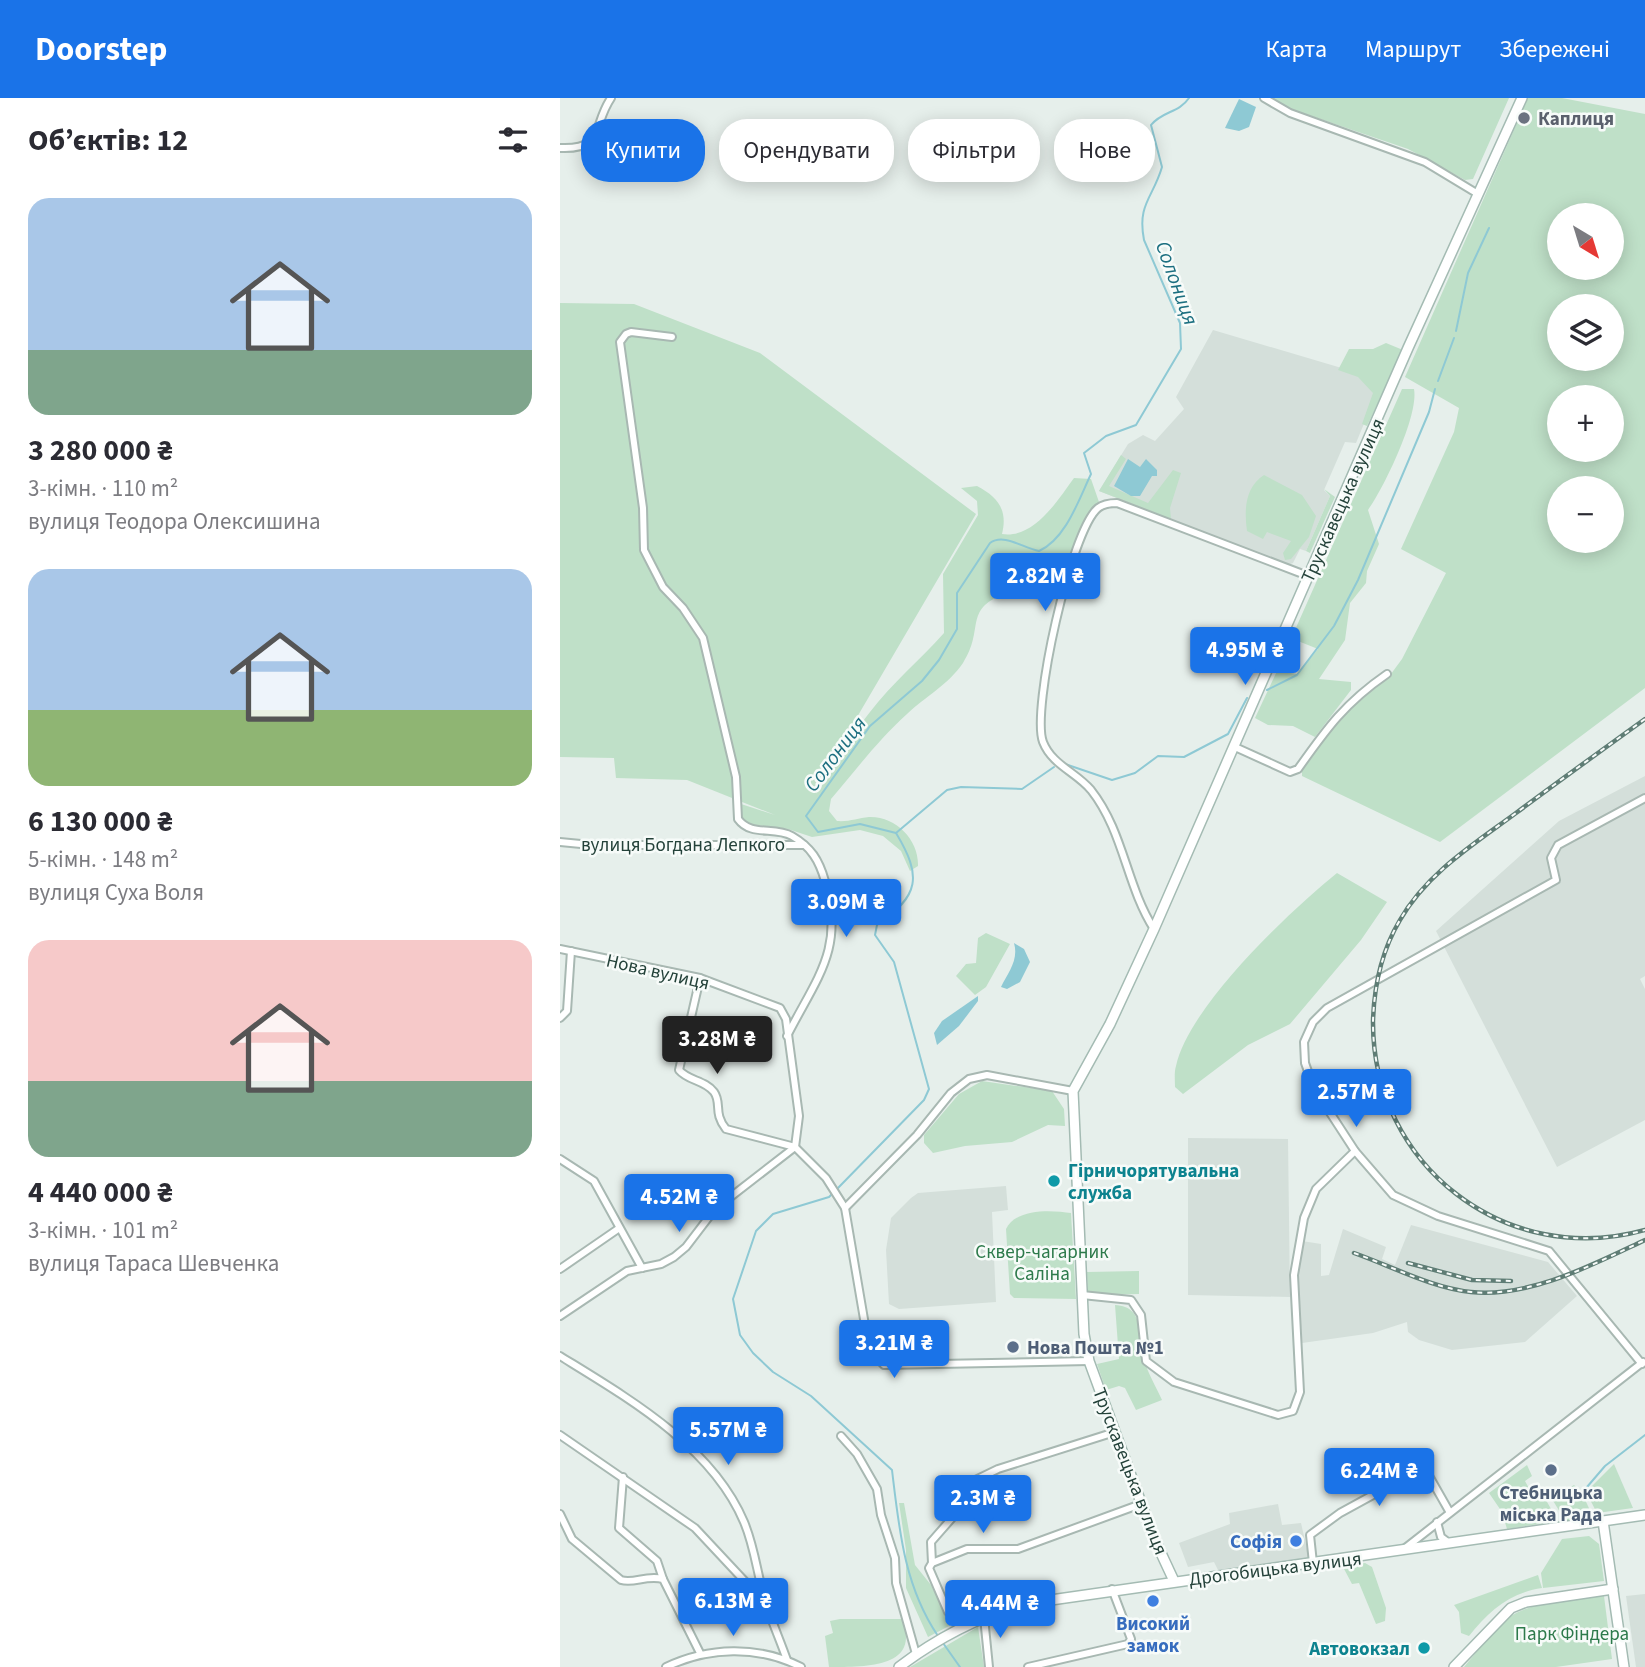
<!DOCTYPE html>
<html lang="uk">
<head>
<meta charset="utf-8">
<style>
  :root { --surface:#fff; --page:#f7f7f7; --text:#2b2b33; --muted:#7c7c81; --accent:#1a73e8 }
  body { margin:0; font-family:"Source Sans 3",sans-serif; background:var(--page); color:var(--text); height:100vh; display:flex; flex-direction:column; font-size:26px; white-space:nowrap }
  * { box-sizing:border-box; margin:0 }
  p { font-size:23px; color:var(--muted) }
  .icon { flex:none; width:38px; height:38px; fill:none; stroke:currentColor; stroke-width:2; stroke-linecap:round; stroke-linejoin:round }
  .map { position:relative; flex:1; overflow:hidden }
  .drawer { display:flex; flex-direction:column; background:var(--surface); width:560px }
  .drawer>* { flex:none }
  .banner { position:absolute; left:21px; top:21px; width:665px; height:63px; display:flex; gap:14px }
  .needle { width:46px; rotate:142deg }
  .buttons { position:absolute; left:987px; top:105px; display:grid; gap:14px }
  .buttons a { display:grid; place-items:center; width:77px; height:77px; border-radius:50%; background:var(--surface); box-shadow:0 4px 18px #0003; font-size:35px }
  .price { position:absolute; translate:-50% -60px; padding:0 16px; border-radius:7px; background:var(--accent); color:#fff; font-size:23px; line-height:46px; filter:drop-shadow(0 2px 4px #0008) }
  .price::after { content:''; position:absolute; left:50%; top:42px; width:21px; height:16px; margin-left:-10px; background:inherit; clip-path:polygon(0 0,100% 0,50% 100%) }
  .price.selected { background:#222; color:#fff }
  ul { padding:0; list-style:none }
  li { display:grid; align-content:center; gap:14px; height:371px; padding:0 28px }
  li span { display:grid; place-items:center; height:217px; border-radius:21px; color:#555 }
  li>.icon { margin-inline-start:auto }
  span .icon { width:126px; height:126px; fill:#fffc; stroke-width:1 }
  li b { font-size:30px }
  h2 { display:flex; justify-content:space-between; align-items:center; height:84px; padding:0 28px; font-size:30px }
  .pill { padding:0 24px; border-radius:28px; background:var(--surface); box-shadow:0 4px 18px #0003; font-size:24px; line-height:63px }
  .pill.selected { background:var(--accent); color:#fff }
  header { display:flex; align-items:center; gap:42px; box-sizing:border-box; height:98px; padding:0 35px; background:var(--accent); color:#fff }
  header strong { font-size:33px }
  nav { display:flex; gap:38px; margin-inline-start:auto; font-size:24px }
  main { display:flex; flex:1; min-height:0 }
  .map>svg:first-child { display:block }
  .built { fill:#d4dfda }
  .green { fill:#bfe0c8; fill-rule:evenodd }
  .water { fill:#8ec9d4 }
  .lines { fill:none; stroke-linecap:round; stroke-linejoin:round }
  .stream { stroke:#8ec9d4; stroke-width:2 }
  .street-casing { stroke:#a8b8b2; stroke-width:10 }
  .secondary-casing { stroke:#a4bbb3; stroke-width:12 }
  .street { stroke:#fff; stroke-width:6 }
  .secondary { stroke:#fff; stroke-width:9 }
  .rail-casing { stroke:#5f7d75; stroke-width:4.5 }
  .rail { stroke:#f7fbf9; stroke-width:2; stroke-dasharray:5; stroke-linecap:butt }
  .worship-dot { fill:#6b7280; stroke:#f7fbf9; stroke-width:2.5 }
  .culture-dot { fill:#0f9aa8; stroke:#f7fbf9; stroke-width:2.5 }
  .service-dot { fill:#5c6f8a; stroke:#f7fbf9; stroke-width:2.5 }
  .shop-dot { fill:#3f7fe0; stroke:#f7fbf9; stroke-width:2.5 }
  .labels { text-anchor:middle; stroke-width:5; stroke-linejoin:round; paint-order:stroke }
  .worship-label { font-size:19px; font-weight:bold; fill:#5b616d; stroke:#f7fbf9; text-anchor:start }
  .street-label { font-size:19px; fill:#24423a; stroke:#f7fbf9 }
  .culture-label { font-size:19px; font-weight:bold; fill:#0d838f; stroke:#f7fbf9; text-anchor:start }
  .park-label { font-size:19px; fill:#2d7a4b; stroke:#f7fbf9 }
  .service-label { font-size:19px; font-weight:bold; fill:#4e5e75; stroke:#f7fbf9; text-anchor:start }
  .shop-label { font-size:19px; font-weight:bold; fill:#366cbe; stroke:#f7fbf9; text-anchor:end }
  .water-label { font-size:21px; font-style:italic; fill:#1c6f80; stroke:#f7fbf9 }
</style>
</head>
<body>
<header>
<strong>Doorstep</strong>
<nav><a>Карта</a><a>Маршрут</a><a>Збережені</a></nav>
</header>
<main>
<section class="drawer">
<h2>Об’єктів: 12<svg class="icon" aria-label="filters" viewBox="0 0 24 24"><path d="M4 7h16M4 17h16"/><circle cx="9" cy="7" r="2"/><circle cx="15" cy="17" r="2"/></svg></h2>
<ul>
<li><span style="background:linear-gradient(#a9c7e8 70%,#7fa58c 0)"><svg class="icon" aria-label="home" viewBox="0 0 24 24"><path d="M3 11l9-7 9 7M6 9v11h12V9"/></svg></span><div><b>3 280 000 ₴</b><p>3-кімн. · 110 m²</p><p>вулиця Теодора Олексишина</p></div></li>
<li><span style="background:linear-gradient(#a9c7e8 65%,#8fb573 0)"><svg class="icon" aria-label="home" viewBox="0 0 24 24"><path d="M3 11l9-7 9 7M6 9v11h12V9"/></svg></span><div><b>6 130 000 ₴</b><p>5-кімн. · 148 m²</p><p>вулиця Суха Воля</p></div></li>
<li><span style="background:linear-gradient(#f6c9c9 65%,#7fa58c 0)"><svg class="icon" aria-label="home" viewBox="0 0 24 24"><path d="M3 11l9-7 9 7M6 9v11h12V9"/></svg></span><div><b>4 440 000 ₴</b><p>3-кімн. · 101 m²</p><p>вулиця Тараса Шевченка</p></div></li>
</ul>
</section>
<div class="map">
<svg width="1085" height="1569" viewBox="0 0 1085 1569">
  <rect width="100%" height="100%" fill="#e6efeb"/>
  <g class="built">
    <path d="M653,232L822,282L796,345L785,344L764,392L770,398L746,453L740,451L733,465L728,467L539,393L568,346L583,337L595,343L624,311L616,299Z"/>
    <path d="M1085,678V878L1080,881L1085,891V1022L997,1069L876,833L999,723Z"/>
    <path d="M628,1040L728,1041L730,1199L628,1197Z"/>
    <path d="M446,1088L448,1112L432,1114L436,1204L339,1211L329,1206L326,1152L331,1120L351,1100L358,1095Z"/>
    <path d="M851,1127L988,1164L1017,1198L965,1244L892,1252L859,1242L848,1234L847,1224L813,1235L742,1245L738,1177L742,1143L761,1146V1178L769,1177L783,1131L826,1149L822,1161L835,1167Z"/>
    <path d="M718,1406L722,1427L741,1425L749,1460L658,1472L654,1464L628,1469L619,1445L670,1426L669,1415Z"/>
    <path d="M1085,1496V1569H1076L1066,1498Z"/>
  </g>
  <g class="green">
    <path d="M711,0H949L913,81L905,82L848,51L725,9Z"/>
    <path d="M968,0H1002L1085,16V590L880,744L742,678V673L782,617L828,580L842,561L886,475L841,451L894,334L899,310L845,279ZM999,117H1052V170H999ZM999,208H1052V261H999ZM999,299H1052V352H999ZM999,390H1052V443H999Z"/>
    <path d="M0,205L74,206L200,255L416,416L276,655L256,696C275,670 289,640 310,614C332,585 360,562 384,535L383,476L418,417L417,403L401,390L417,388C438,399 448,412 442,436C474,441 498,402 514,380L531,381L539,404L528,417L505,466L485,475L455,467L444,496C403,512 425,531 403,565C388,587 366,598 347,616C319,641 295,673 271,701L269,713L277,723C289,724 298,720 309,719C336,718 359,742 358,768L350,773L341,753L323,738L300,732L252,739L228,731L189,726L179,718L178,705L215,717L127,682L56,680L54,660L0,659Z"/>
    <path d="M826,245L843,252L807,328L802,326L813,295L798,279L778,272L789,251H813Z"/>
    <path d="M842,291H854C859,317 824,390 808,412L819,446L807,473L806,485L790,505L785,542L759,581L791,584V592L755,639L733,628L708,627L695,620L717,573L737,576L758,551L738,543L733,552L727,550Z"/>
    <path d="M561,357L566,361L549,388L588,405L613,372L621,375L610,410L611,421L539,393Z"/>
    <path d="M704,377L742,397L756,418L749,439L731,461L725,462L723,455L731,443L707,434L703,441L687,433C684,412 685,389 704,377Z"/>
    <path d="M764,391L775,399L750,455L746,453L770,398Z"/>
    <path d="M777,775L827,804L801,842L730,926L688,947L623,996L615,989C615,983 614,974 616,968C629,908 729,814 777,775Z"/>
    <path d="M426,835L450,846L426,889L415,897L396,878L406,866L416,865L418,840Z"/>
    <path d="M422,983L492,993L504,1011L505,1028L488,1027L452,1044L405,1048L373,1055L364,1045V1037L399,996Z"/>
    <path d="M511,1115L516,1201L454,1200L450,1196L446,1131C456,1110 492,1112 511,1115Z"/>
    <path d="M579,1173V1196L528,1197L527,1174Z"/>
    <path d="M555,1207C587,1209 576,1239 583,1260C588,1275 596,1289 602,1302L576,1312L565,1290L559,1288L546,1292L537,1266L559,1261Z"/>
    <path d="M1054,1366L1073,1410L1037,1415L1026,1394Z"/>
    <path d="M967,1367L972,1378L965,1383L971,1394L979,1390L998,1423L947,1431L942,1414L929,1395Z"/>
    <path d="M1014,1387L1022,1395L1033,1419L1006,1424L992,1401Z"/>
    <path d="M339,1405H344L355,1467L371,1487L391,1527L368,1539L346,1490V1452Z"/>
    <path d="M1029,1438L1039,1446L1044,1483L983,1490L981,1475L1002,1441Z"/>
    <path d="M805,1465L812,1469L826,1510L825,1523L816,1526L799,1485L792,1486L783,1469Z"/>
    <path d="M978,1477L982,1490C949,1495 929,1513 909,1538L901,1535L899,1514L894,1507Z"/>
    <path d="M1044,1498L1052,1561L996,1569H904C918,1553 931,1533 948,1520C974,1502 1013,1502 1044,1498Z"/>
    <path d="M280,1521H342C361,1569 309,1569 269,1569L265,1538L273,1535L270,1523Z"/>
    <path d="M418,1529L424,1569H350Z"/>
  </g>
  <g class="water">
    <path d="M679,1L696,9L689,29L679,33L665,30Z"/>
    <path d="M568,361L580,369L586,361L597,372V378H592L580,398H571L554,388Z"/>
    <path d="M454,845L464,851L470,864L460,884L447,891L441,889C448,875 459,862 454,845Z"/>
    <path d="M418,898V903L399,928L377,947L374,935L382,923Z"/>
  </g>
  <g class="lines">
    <g class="stream">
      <path d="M896,233L908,175L929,130"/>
      <path d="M878,283L894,240"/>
      <path d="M707,592L737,577L774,528L798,482L869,314L875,291"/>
      <path d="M505,666L552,682L575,675L598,658L624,659L668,636L687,600"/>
      <path d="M336,735L387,692L401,689L462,691L494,669"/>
      <path d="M277,1091L364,1002L369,991L334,864L315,837L317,827C360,798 362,778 336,735L300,726L258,734L246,718L310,628L362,583L379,562L397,531V495L430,445C444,435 463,450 479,453C506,441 519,401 531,376L524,355L546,338L576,327L621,251L620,225L584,142C577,106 593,100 602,69L591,27C602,13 619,15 629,0"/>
      <path d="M273,1095L269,1099L213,1116L196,1133L173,1201L180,1237L193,1255L213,1274L251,1298L332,1372C339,1430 344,1488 378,1538"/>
      <path d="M1027,1389L1045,1368L1085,1337"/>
      <path d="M383,1545L400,1569"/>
    </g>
    <defs>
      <g id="street">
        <path d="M704,0L730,15L865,64L918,96"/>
        <path d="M0,50C45,52 32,28 51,0"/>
        <path d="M112,239L71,234L66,236L60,244L83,410L84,452L103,489L123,510L143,540L176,679L178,721C191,739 214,728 232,738C251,749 259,762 265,783C285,851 257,879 227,938"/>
        <path d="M675,649L730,674L738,671C767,630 785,605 827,576"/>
        <path d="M0,744L31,747H244"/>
        <path d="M594,831C566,787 564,734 531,692C516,674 492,667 483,644C471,612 511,432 538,410C543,406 550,405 557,405L748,478"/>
        <path d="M0,851L140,880L220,910L226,921L239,1018L235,1049"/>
        <path d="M140,880L119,972C128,983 145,982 154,994C162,1005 153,1015 166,1031L235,1049"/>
        <path d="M0,920L7,913L11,853"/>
        <path d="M235,1049L266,1080L285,1110L305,1227L311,1253L324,1267L529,1263"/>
        <path d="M0,1061L34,1083L82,1170"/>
        <path d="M285,1110L357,1037L391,995L409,981L427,977L513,993"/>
        <path d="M0,1171L58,1131"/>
        <path d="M522,1197L571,1202L581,1217L586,1263L614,1284L718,1317L733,1313L740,1294L734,1177L744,1120L756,1091L795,1053"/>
        <path d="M0,1218L67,1173L101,1166L114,1159L126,1149L155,1111L235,1049"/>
        <path d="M0,1258C68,1300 152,1348 184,1424C195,1450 197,1476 205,1502C211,1522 220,1542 227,1562"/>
        <path d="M1082,1266L989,1153L878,1118L833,1097L795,1053L754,990L745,965L744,944L753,924L767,910L996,782L991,760L998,747L1085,700"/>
        <path d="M0,1337L135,1430L193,1492L204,1500"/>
        <path d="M281,1338L297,1356L317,1391L321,1417L335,1460L336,1485L356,1556"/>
        <path d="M63,1379L59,1430L97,1463L103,1481"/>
        <path d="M0,1416L12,1441L61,1482C74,1486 85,1477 103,1481L140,1555"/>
        <path d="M877,1424L881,1439L889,1445"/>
        <path d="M844,1451L1083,1264"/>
        <path d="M372,1465L371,1444L392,1420L405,1387L438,1371L555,1334"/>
        <path d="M753,1465L750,1437L780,1415L864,1369L889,1413"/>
        <path d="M424,1519L429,1569"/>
        <path d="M405,1528L388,1514L369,1470L372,1465L407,1451H458L581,1406"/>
        <path d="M106,1569C148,1549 198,1547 241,1569"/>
        <path d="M468,1569L568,1546L571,1541L552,1491"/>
      </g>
      <g id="secondary">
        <path d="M1043,1423L1064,1569"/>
        <path d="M614,1483L594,1440L529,1263L524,1236L513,993L550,926L594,831L848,250L962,0"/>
        <path d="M339,1569C376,1541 418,1519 463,1506L1085,1417"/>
        <path d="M894,1569L951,1510L966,1504L1053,1491"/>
      </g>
    </defs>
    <use href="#street" class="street-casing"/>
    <use href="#secondary" class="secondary-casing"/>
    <use href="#street" class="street"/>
    <use href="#secondary" class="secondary"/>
    <defs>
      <g id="rail">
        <path d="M1085,621C1042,652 999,683 956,715C914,746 867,775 840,822C822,852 814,889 813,923C812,1067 946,1171 1085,1132"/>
        <path d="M794,1155C831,1168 872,1190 911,1194C970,1200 1034,1166 1085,1142"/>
        <path d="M848,1165L912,1182L951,1183"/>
      </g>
    </defs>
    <use href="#rail" class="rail-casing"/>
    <use href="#rail" class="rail"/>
  </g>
  <circle class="worship-dot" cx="964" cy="20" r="7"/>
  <g class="culture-dot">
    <circle cx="494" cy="1083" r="7"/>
    <circle cx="864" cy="1550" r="7"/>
  </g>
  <g class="service-dot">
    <circle cx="453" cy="1249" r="7"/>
    <circle cx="991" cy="1372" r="7"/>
  </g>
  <g class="shop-dot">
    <circle cx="736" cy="1443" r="7"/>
    <circle cx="593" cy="1503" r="7"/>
  </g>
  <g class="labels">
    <g class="worship-label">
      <text x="978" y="27">Каплиця</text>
    </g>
    <g class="street-label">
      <text transform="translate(782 402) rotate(-66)" y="7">Трускавецька вулиця</text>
      <text x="123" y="753">вулиця Богдана Лепкого</text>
      <text transform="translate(98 873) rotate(13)" y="7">Нова вулиця</text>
      <text transform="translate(571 1373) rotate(69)" y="7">Трускавецька вулиця</text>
      <text transform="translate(715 1470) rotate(-7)" y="7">Дрогобицька вулиця</text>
    </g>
    <g class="culture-label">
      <text x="508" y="1079">Гірничорятувальна<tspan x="508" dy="22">служба</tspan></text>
      <text x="850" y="1557" text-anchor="end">Автовокзал</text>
    </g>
    <g class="park-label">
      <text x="482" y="1160">Сквер-чагарник<tspan x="482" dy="22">Саліна</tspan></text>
      <text x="1012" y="1542">Парк Фіндера</text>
    </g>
    <g class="service-label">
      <text x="467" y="1256">Нова Пошта №1</text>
      <text x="991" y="1401" text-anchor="middle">Стебницька<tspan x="991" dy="22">міська Рада</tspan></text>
    </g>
    <g class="shop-label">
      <text x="722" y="1450">Софія</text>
      <text x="593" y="1532" text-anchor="middle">Високий<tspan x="593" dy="22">замок</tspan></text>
    </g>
    <g class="water-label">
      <text transform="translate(617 185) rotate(70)" y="7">Солониця</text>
      <text transform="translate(275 656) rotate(-53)" y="7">Солониця</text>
    </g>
  </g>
</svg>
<div class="buttons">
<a><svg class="needle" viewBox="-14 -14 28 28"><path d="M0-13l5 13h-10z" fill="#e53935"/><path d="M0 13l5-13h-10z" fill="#7c7c81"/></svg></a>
<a><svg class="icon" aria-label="layers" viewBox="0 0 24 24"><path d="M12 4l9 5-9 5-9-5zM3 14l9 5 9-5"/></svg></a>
<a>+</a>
<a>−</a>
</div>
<b class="price" style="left:485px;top:515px">2.82M ₴</b>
<b class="price" style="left:685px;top:589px">4.95M ₴</b>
<b class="price" style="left:286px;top:841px">3.09M ₴</b>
<b class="price selected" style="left:157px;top:978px">3.28M ₴</b>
<b class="price" style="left:796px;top:1031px">2.57M ₴</b>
<b class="price" style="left:119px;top:1136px">4.52M ₴</b>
<b class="price" style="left:334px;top:1282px">3.21M ₴</b>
<b class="price" style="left:168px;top:1369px">5.57M ₴</b>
<b class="price" style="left:819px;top:1410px">6.24M ₴</b>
<b class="price" style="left:423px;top:1437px">2.3M ₴</b>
<b class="price" style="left:173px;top:1540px">6.13M ₴</b>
<b class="price" style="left:440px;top:1542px">4.44M ₴</b>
<div class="banner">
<a class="pill selected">Купити</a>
<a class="pill">Орендувати</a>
<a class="pill">Фільтри</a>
<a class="pill">Нове</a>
</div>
</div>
</main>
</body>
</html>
